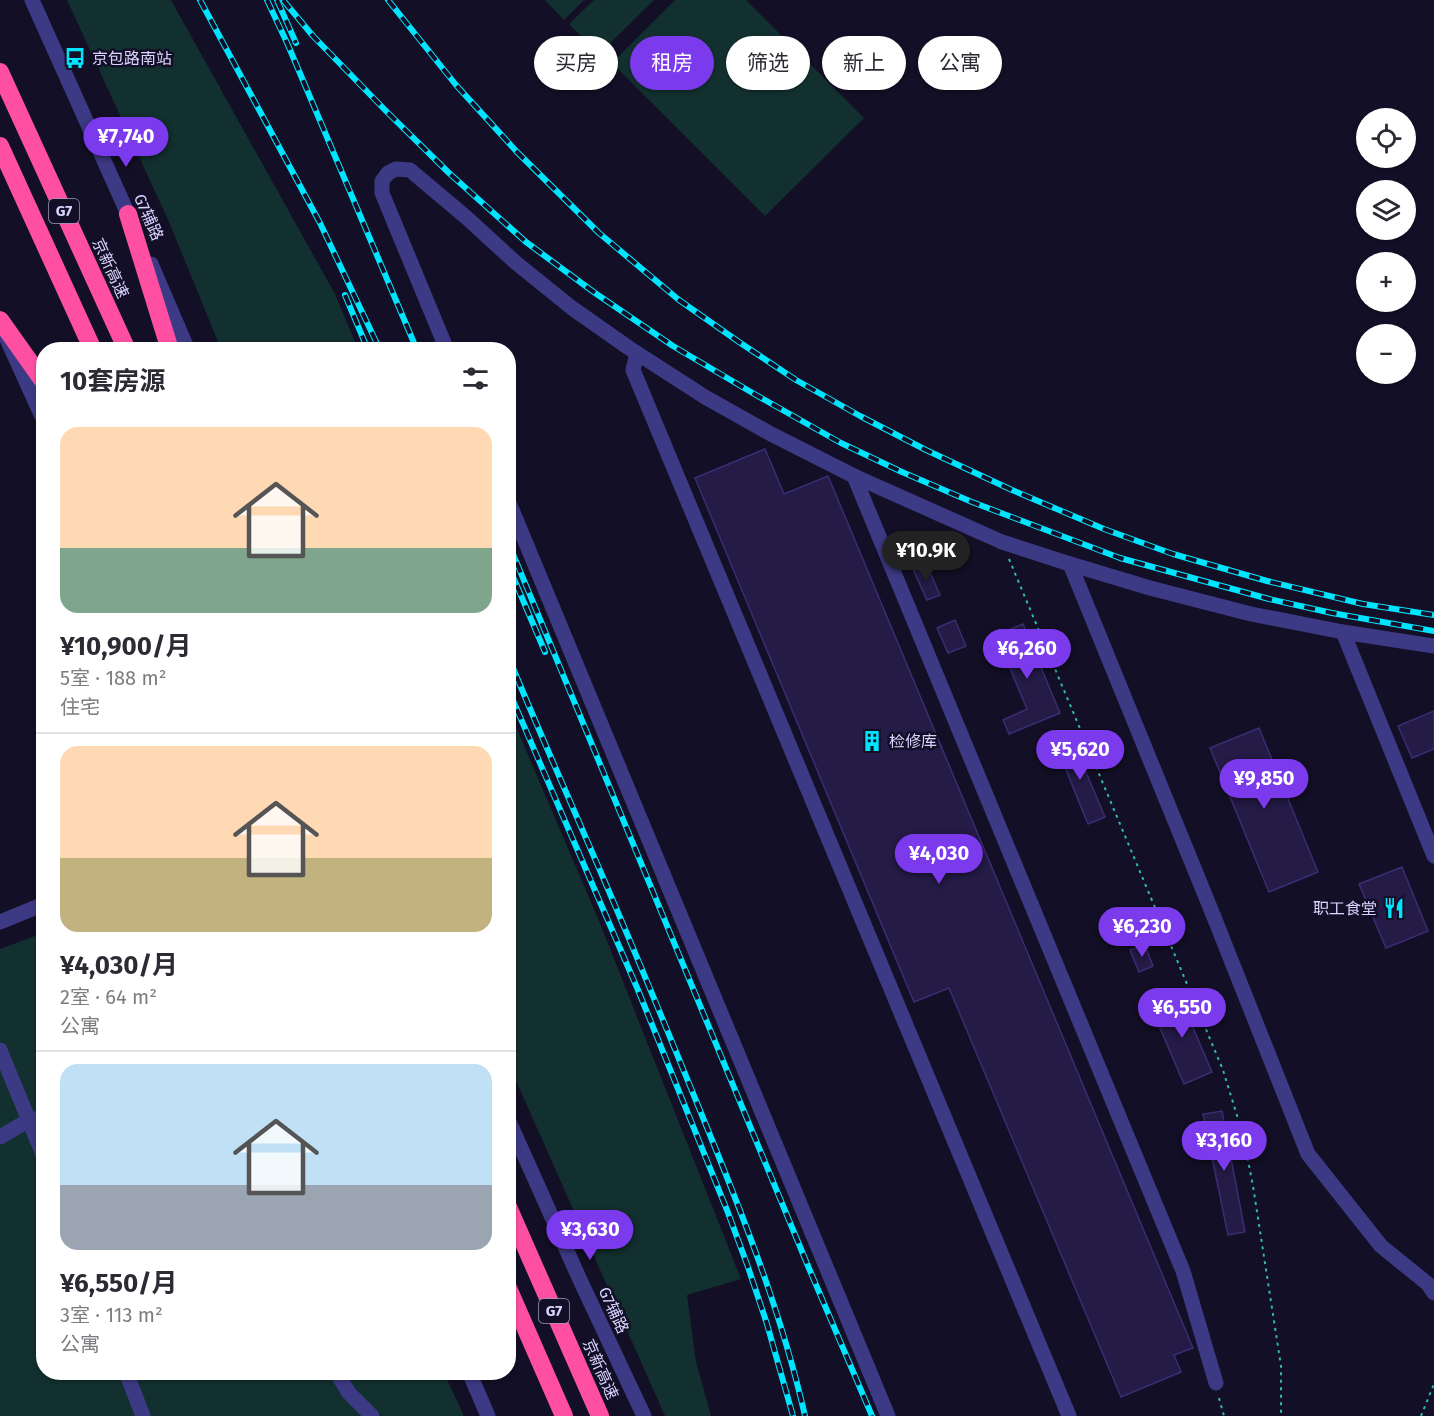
<!DOCTYPE html>
<html lang="zh">
<head>
<meta charset="utf-8">
<style>
  :root { --surface:#fff; --page:#f2f2f3; --text:#2b2b33; --muted:#7c7c81; --line:#e1e1e2; --accent:#7c3aed }
  body { margin:0; font-family:"Fira Sans","Noto Sans SC",sans-serif; background:var(--page); color:var(--text); height:100vh; display:flex; flex-direction:column; font-size:22px; white-space:nowrap }
  * { box-sizing:border-box; margin:0 }
  p { font-size:20px; color:var(--muted) }
  .icon { flex:none; width:33px; height:33px; fill:none; stroke:currentColor; stroke-width:2; stroke-linecap:round; stroke-linejoin:round }
  .map { position:relative; flex:1; overflow:hidden }
  .sheet { position:absolute; left:36px; top:342px; width:480px; height:1038px; display:flex; flex-direction:column; background:var(--surface); border-radius:24px; box-shadow:0 2px 4px #0004 }
  .sheet>* { flex:none }
  .hud { position:absolute; left:534px; top:36px; width:570px; height:54px; display:flex; gap:12px }
  .buttons { position:absolute; left:1356px; top:108px; display:grid; gap:12px }
  .buttons a { display:grid; place-items:center; width:60px; height:60px; border-radius:50%; background:var(--surface); box-shadow:0 2px 4px #0004; font-size:30px }
  .price { position:absolute; translate:-50% -51px; padding:0 14px; border-radius:21px; background:var(--accent); color:#fff; font-size:20px; line-height:39px; filter:drop-shadow(0 2px 3px #0008) }
  .price::after { content:''; position:absolute; left:50%; top:36px; width:18px; height:14px; margin-left:-9px; background:inherit; clip-path:polygon(0 0,100% 0,50% 100%) }
  .price.current { background:#222; color:#fff }
  ul { padding:0; list-style:none }
  li { display:grid; align-content:center; gap:12px; height:318px; padding:0 24px }
  li+li { border-top:2px solid var(--line) }
  li span { display:grid; place-items:center; height:186px; border-radius:18px; color:#555 }
  li>.icon { margin-inline-start:auto }
  span .icon { width:108px; height:108px; fill:#fffc; stroke-width:1 }
  li b { font-size:26px }
  h2 { display:flex; justify-content:space-between; align-items:center; height:72px; padding:0 24px; font-size:26px }
  .tag { padding:0 21px; border-radius:27px; background:var(--surface); box-shadow:0 2px 4px #0004; font-size:21px; line-height:54px }
  .tag.current { background:var(--accent); color:#fff }
  .map>svg:first-child { display:block }
  .green { fill:#12302f }
  .building { fill:#241b47; stroke:#3b2d73; stroke-width:1.5 }
  .lines { fill:none; stroke-linecap:round; stroke-linejoin:round }
  .path { stroke:#2fb8b0; stroke-width:2; stroke-dasharray:3 4.5; stroke-linecap:butt }
  .minor { stroke:#3d3a85; stroke-width:15 }
  .highway { stroke:#ff4fa3; stroke-width:18 }
  .rail-casing { stroke:#00e5ff; stroke-width:6 }
  .rail { stroke:#130f26; stroke-width:4; stroke-dasharray:11; stroke-linecap:butt }
  .labels { text-anchor:middle; stroke-width:5; stroke-linejoin:round; paint-order:stroke }
  .shield { fill:#130f26; stroke:#9e99be; stroke-width:1.5 }
  .shield-label { font-size:15px; font-weight:bold; fill:#d9d4ff }
  .poi-label { font-size:16px; fill:#d9d4ff; stroke:#130f26; text-anchor:start }
  .street-label { font-size:16px; fill:#d9d4ff; stroke:#130f26 }
</style>
</head>
<body>
<div class="map">
<svg width="1434" height="1416" viewBox="0 0 1434 1416">
  <rect width="100%" height="100%" fill="#130f26"/>
  <g class="green">
    <path d="M67,0H171L335,294L358,349H221L169,222Z"/>
    <path d="M545,0H584L564,20Z"/>
    <path d="M594,0H654L599,54L569,24Z"/>
    <path d="M675,0H746L864,118L765,216L612,63Z"/>
    <path d="M508,708L599,921L741,1279L687,1295L696,1362L711,1416H665L509,1065Z"/>
    <path d="M43,933L44,1372L444,1373L464,1416H0V949Z"/>
  </g>
  <g class="building">
    <path d="M765,449L784,494L828,476L1193,1348L1174,1355L1181,1372L1121,1397L949,988L914,1002L695,478Z"/>
    <path d="M926,563L940,595L927,600L913,569Z"/>
    <path d="M955,620L966,646L948,653L937,628Z"/>
    <path d="M1023,624L1060,713L1009,734L1003,720L1027,709L996,635Z"/>
    <path d="M1434,711V749L1412,758L1398,726Z"/>
    <path d="M1259,728L1318,872L1269,892L1210,748Z"/>
    <path d="M1071,737L1105,817L1088,824L1055,743Z"/>
    <path d="M1402,867L1428,931L1386,948L1359,884Z"/>
    <path d="M1145,945L1153,966L1139,972L1130,950Z"/>
    <path d="M1179,995L1212,1072L1184,1084L1151,1007Z"/>
    <path d="M1222,1111L1245,1232L1228,1235L1203,1114Z"/>
  </g>
  <g class="lines">
    <g class="path">
      <path d="M1009,559L1223,1070L1243,1135L1253,1186L1281,1366V1416"/>
      <path d="M1219,1398L1224,1416"/>
      <path d="M1421,1416L1434,1384"/>
    </g>
    <g class="minor">
      <path d="M32,0L132,223"/>
      <path d="M151,264L188,350"/>
      <path d="M6,337L44,421"/>
      <path d="M447,350L382,193V181L388,173L396,169L410,170L467,218L515,262L572,308L629,348L705,397L771,434L854,476L1002,542L1070,564L1150,588L1251,614L1343,632L1434,646"/>
      <path d="M637,353L633,370L1069,1416"/>
      <path d="M854,476L1183,1271L1216,1383"/>
      <path d="M508,500L888,1416"/>
      <path d="M1070,564L1214,917L1308,1154L1381,1246L1428,1284L1434,1293"/>
      <path d="M1343,632L1434,856"/>
      <path d="M0,922L44,904"/>
      <path d="M0,1050L44,1157"/>
      <path d="M508,1119L580,1280L644,1416"/>
      <path d="M0,1137L29,1120L44,1117"/>
      <path d="M126,1372L143,1416"/>
      <path d="M336,1372L349,1393L372,1416"/>
      <path d="M469,1372L488,1416"/>
    </g>
    <g class="highway">
      <path d="M0,72L127,350"/>
      <path d="M0,146L93,350"/>
      <path d="M128,214L170,350"/>
      <path d="M0,320L44,382"/>
      <path d="M508,1207L600,1416"/>
      <path d="M508,1288L564,1416"/>
    </g>
    <defs>
      <g id="rail">
        <path d="M200,0L320,223L380,350"/>
        <path d="M267,0L288,45L417,350"/>
        <path d="M277,0L296,43"/>
        <path d="M283,0L313,36L387,112L449,173L526,242L595,293L673,346L756,395L841,443L902,472L972,502L1120,558L1269,599L1332,613L1434,631"/>
        <path d="M388,0L456,85L517,152L599,233L679,300L739,342L796,380L860,416L926,450L1012,490L1104,529L1173,554L1267,581L1363,604L1434,615"/>
        <path d="M345,295L368,350"/>
        <path d="M508,542L808,1266L872,1416"/>
        <path d="M508,565L545,652"/>
        <path d="M508,656C535,722 564,787 592,852C629,937 664,1022 699,1108C740,1208 781,1310 805,1416"/>
        <path d="M508,689L638,990L727,1210L748,1267L767,1324L793,1416"/>
      </g>
    </defs>
    <use href="#rail" class="rail-casing"/>
    <use href="#rail" class="rail"/>
  </g>
  <defs>
    <symbol id="bus-bare" viewBox="-9 -9 18 18"><path d="M-5-6H5V4H4V6H2V4H-2V6H-4V4H-5ZM-3.5-4V0h7V-4ZM-3.5 1.2v1.5H-2V1.2ZM2 1.2v1.5H3.5V1.2Z" fill="#00e5ff" stroke="#130f26" stroke-width="2.5" paint-order="stroke"/></symbol>
    <symbol id="building-bare" viewBox="-9 -9 18 18"><path d="M-4-6H4V6H1V3H-1V6H-4ZM-2.5-4.3h1.7v1.8h-1.7ZM.8-4.3h1.7v1.8H.8ZM-2.5-1h1.7V.8h-1.7ZM.8-1h1.7V.8H.8Z" fill="#00e5ff" stroke="#130f26" stroke-width="2.5" paint-order="stroke"/></symbol>
    <symbol id="restaurant-bare" viewBox="-9 -9 18 18"><path d="M-5-6h1v4h1v-4h1v4h1v-4h1v5L-1.5 .5V6h-2V.5L-5-1ZM5-6V6H3V1.5H1.5Q1.5-4 5-6Z" fill="#00e5ff" stroke="#130f26" stroke-width="2.5" paint-order="stroke"/></symbol>
  </defs>
  <g fill-rule="evenodd">
    <use href="#bus-bare" x="60" y="43" width="30" height="30"/>
    <use href="#building-bare" x="857" y="726" width="30" height="30"/>
    <use href="#restaurant-bare" x="1379" y="893" width="30" height="30"/>
  </g>
  <g class="labels">
    <g class="shield">
      <rect x="49" y="199" width="30" height="24" rx="4.5"/>
      <rect x="539" y="1299" width="30" height="24" rx="4.5"/>
    </g>
    <g class="shield-label">
      <text x="64" y="216">G7</text>
      <text x="554" y="1316">G7</text>
    </g>
    <g class="poi-label">
      <text x="92" y="64">京包路南站</text>
      <text x="889" y="747">检修库</text>
      <text x="1377" y="914" text-anchor="end">职工食堂</text>
    </g>
    <g class="street-label">
      <text transform="translate(149 217) rotate(66)" y="6">G7辅路</text>
      <text transform="translate(111 268) rotate(65)" y="6">京新高速</text>
      <text transform="translate(614 1310) rotate(65)" y="6">G7辅路</text>
      <text transform="translate(601 1369) rotate(66)" y="6">京新高速</text>
    </g>
  </g>
</svg>
<div class="buttons">
<a><svg class="icon" aria-label="locate" viewBox="0 0 24 24"><circle cx="12" cy="12" r="6"/><path d="M12 2v4M12 18v4M2 12h4M18 12h4"/></svg></a>
<a><svg class="icon" aria-label="layers" viewBox="0 0 24 24"><path d="M12 4l9 5-9 5-9-5zM3 14l9 5 9-5"/></svg></a>
<a>+</a>
<a>−</a>
</div>
<b class="price" style="left:126px;top:168px">¥7,740</b>
<b class="price current" style="left:926px;top:582px">¥10.9K</b>
<b class="price" style="left:1027px;top:680px">¥6,260</b>
<b class="price" style="left:1080px;top:781px">¥5,620</b>
<b class="price" style="left:1264px;top:810px">¥9,850</b>
<b class="price" style="left:939px;top:885px">¥4,030</b>
<b class="price" style="left:1142px;top:958px">¥6,230</b>
<b class="price" style="left:1182px;top:1039px">¥6,550</b>
<b class="price" style="left:1224px;top:1172px">¥3,160</b>
<b class="price" style="left:590px;top:1261px">¥3,630</b>
<div class="hud">
<a class="tag">买房</a>
<a class="tag current">租房</a>
<a class="tag">筛选</a>
<a class="tag">新上</a>
<a class="tag">公寓</a>
</div>
<section class="sheet">
<h2>10套房源<svg class="icon" aria-label="filters" viewBox="0 0 24 24"><path d="M4 7h16M4 17h16"/><circle cx="9" cy="7" r="2"/><circle cx="15" cy="17" r="2"/></svg></h2>
<ul>
<li><span style="background:linear-gradient(#ffd9b3 65%,#7fa58c 0)"><svg class="icon" aria-label="home" viewBox="0 0 24 24"><path d="M3 11l9-7 9 7M6 9v11h12V9"/></svg></span><div><b>¥10,900/月</b><p>5室 · 188 m²</p><p>住宅</p></div></li>
<li><span style="background:linear-gradient(#ffd9b3 60%,#c2b280 0)"><svg class="icon" aria-label="home" viewBox="0 0 24 24"><path d="M3 11l9-7 9 7M6 9v11h12V9"/></svg></span><div><b>¥4,030/月</b><p>2室 · 64 m²</p><p>公寓</p></div></li>
<li><span style="background:linear-gradient(#bfe0f5 65%,#9aa5b1 0)"><svg class="icon" aria-label="home" viewBox="0 0 24 24"><path d="M3 11l9-7 9 7M6 9v11h12V9"/></svg></span><div><b>¥6,550/月</b><p>3室 · 113 m²</p><p>公寓</p></div></li>
</ul>
</section>
</div>
</body>
</html>
